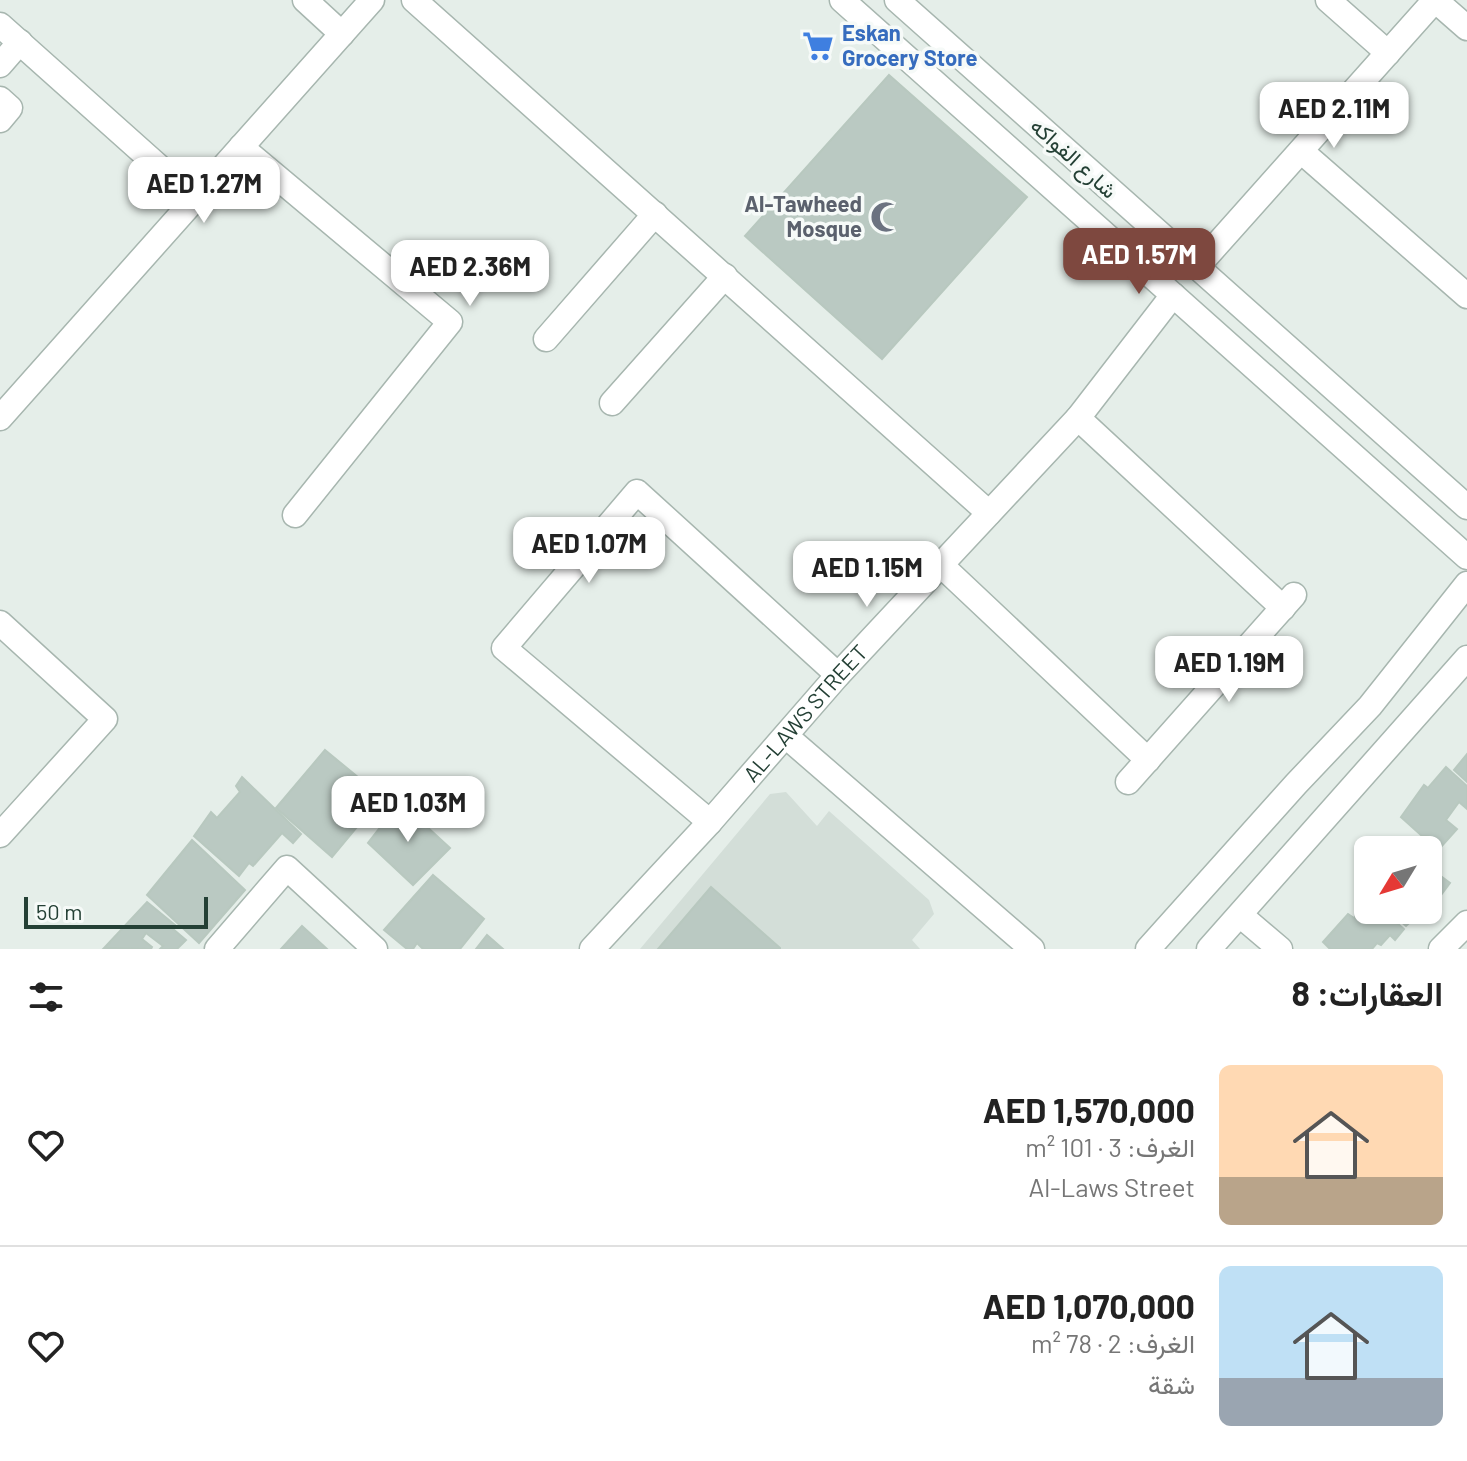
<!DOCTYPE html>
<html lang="ar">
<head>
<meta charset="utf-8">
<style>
  :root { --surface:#fff; --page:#f6f6f6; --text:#222; --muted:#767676; --line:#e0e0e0; --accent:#7e483f }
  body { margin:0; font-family:Barlow,Vazirmatn,sans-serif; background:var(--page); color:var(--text); direction:rtl; height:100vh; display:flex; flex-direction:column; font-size:30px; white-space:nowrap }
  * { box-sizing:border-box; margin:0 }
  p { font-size:26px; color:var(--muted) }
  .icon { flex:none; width:44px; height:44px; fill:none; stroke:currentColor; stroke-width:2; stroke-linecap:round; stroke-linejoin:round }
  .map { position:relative; height:949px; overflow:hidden; direction:ltr }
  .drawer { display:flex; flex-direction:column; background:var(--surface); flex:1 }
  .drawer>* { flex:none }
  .needle { width:52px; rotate:232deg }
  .tools { position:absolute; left:1354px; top:836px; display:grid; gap:16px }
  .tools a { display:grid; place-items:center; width:88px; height:88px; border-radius:12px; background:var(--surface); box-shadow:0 2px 6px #0004; font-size:40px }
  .scale { position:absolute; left:24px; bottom:20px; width:184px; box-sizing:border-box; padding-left:8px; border:4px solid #244035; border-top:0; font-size:22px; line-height:28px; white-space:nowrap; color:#244035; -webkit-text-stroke:6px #f6faf8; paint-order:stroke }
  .price { position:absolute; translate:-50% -68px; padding:0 18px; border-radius:16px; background:#fff; color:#222; font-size:26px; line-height:52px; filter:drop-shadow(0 2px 4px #0008) }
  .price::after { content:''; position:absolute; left:50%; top:48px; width:24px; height:18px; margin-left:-12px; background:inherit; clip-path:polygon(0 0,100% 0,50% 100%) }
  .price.current { background:var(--accent); color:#fff }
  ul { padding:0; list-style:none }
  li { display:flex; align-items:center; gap:24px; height:200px; padding:0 24px }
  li+li { border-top:2px solid var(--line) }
  li span { display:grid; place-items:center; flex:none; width:224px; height:160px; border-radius:12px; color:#555 }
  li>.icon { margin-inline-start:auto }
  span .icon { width:96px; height:96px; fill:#fffc; stroke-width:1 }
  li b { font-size:34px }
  h2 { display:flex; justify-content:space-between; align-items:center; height:96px; padding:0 24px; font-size:34px }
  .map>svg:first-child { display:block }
  .built { fill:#d3ded8 }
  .building { fill:#bac9c2; stroke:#b8c8bf; stroke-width:2 }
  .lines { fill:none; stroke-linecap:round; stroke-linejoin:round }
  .minor-casing { stroke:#a7b6af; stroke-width:27 }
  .minor { stroke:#fff; stroke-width:24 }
  .labels { text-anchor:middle; stroke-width:7; stroke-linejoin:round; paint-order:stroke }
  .shop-label { font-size:22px; font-weight:bold; fill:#366cbe; stroke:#f6faf8; text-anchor:start }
  .street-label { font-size:22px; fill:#244035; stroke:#f6faf8 }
  .worship-label { font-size:22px; font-weight:bold; fill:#5b616d; stroke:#f6faf8; text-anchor:end }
</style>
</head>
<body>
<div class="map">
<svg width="1467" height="949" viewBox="0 0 1467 949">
  <rect width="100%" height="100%" fill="#e5eee9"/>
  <path class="built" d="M786,792L817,826L829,811L929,900L934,914L912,940L920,949H640L770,794Z"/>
  <g class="building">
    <path d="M889,75L1027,197L882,359L745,236Z"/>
    <path d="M325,750L382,797L332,857L276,808Z"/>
    <path d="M1467,754V782L1454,770Z"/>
    <path d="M1446,767L1467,786V809L1459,802L1446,820L1457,829L1440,848L1428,836H1422L1401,817L1424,785L1428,788Z"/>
    <path d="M242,777L301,834L293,843L282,833L253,866L249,863L239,876L194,836L211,812L217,818L240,792L236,786Z"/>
    <path d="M400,802L450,848L413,885L368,843Z"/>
    <path d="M192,840L245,890L199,943L147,895Z"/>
    <path d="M1428,859L1438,867L1434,871L1450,883L1435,903L1428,897L1430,893L1428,891Z"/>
    <path d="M433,875L484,919L460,949H423L417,943L413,949H407L384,930Z"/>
    <path d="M711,887L780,948V949H658Z"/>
    <path d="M1368,899V910H1382L1404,929L1395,940L1390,935L1381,945L1377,943L1372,949H1330L1323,942L1348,914L1354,918Z"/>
    <path d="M147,902L175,925L173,929L186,940L177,949H160L163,946L146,933L142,939L152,947L151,949L104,948Z"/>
    <path d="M1387,910H1412L1417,916L1406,926Z"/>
    <path d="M302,926L327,949H281Z"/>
    <path d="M487,935L503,949H476Z"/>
  </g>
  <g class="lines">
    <defs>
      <g id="minor">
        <path d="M305,0L342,34"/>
        <path d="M414,0L989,513"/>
        <path d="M842,0L1467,557"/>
        <path d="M897,0L1467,507"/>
        <path d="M1328,0L1388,53"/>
        <path d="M1435,0L1467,28"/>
        <path d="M0,25L195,199"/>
        <path d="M0,65L20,42"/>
        <path d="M0,99L10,108L0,120"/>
        <path d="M241,147L450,322L295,515"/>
        <path d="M1301,151L1467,296"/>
        <path d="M1197,267L1435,0"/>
        <path d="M546,339L655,214"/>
        <path d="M612,403L725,276"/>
        <path d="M0,418L372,0"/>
        <path d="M1078,418L1283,608"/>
        <path d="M941,565L1148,760"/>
        <path d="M0,623L105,719L0,835"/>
        <path d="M787,737L1032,949"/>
        <path d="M1128,782L1294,595"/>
        <path d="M710,822L504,648L637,492L838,675"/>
        <path d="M1240,915L1280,949"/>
        <path d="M217,949L287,868L375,949"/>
        <path id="s1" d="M592,949L710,822L838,675L1078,418L1173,295"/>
        <path d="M1148,949L1296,784L1370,706L1467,584"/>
        <path d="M1209,949L1467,658"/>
        <path d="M1441,949L1467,923"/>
      </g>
    </defs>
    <use href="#minor" class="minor-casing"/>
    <use href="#minor" class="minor"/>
  </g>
  <defs>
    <symbol id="supermarket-bare" viewBox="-9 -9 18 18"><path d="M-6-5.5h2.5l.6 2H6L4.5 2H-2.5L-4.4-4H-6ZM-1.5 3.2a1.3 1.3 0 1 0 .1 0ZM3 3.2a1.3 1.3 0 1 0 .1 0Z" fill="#3f7fe0" stroke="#f6faf8" stroke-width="2.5" paint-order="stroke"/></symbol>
    <symbol id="mosque-bare" viewBox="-9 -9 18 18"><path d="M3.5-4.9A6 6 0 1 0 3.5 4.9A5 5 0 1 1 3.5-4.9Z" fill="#6b7280" stroke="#f6faf8" stroke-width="2.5" paint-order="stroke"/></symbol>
  </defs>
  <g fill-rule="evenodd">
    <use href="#supermarket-bare" x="796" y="24" width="44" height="44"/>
    <use href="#mosque-bare" x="864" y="195" width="44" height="44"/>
  </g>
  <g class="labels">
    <g class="shop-label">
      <text x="842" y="41">Eskan<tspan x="842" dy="25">Grocery Store</tspan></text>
    </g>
    <g class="street-label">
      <text transform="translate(1074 158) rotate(42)" y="8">شارع الفواكه</text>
      <text dy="8" stroke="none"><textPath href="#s1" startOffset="318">AL-LAWS STREET</textPath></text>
    </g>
    <g class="worship-label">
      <text x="862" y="212">Al-Tawheed<tspan x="862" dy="25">Mosque</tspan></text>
    </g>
  </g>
</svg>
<div class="tools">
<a><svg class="needle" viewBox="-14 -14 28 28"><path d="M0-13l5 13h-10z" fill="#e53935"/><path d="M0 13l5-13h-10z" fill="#767676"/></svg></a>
</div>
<div class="scale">50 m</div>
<b class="price" style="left:1334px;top:150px">AED 2.11M</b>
<b class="price" style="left:204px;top:225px">AED 1.27M</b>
<b class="price current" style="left:1139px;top:296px">AED 1.57M</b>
<b class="price" style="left:470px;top:308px">AED 2.36M</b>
<b class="price" style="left:589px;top:585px">AED 1.07M</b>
<b class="price" style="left:867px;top:609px">AED 1.15M</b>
<b class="price" style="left:1229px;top:704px">AED 1.19M</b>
<b class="price" style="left:408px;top:844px">AED 1.03M</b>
</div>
<section class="drawer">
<h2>العقارات: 8<svg class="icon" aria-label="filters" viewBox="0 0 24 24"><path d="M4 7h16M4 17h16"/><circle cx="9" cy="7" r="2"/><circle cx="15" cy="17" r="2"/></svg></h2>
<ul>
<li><span style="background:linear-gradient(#ffd9b3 70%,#b9a48a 0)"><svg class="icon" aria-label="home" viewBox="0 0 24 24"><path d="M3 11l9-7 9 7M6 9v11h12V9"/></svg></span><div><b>AED 1,570,000</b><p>الغرف: 3 · 101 m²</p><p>Al-Laws Street</p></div><svg class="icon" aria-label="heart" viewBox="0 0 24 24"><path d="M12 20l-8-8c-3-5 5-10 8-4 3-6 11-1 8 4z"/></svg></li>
<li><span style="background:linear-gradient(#bfe0f5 70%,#9aa5b1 0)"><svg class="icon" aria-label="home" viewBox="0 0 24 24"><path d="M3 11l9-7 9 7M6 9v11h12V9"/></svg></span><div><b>AED 1,070,000</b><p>الغرف: 2 · 78 m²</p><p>شقة</p></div><svg class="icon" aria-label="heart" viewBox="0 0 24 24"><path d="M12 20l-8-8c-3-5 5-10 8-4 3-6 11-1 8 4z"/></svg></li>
</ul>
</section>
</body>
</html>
